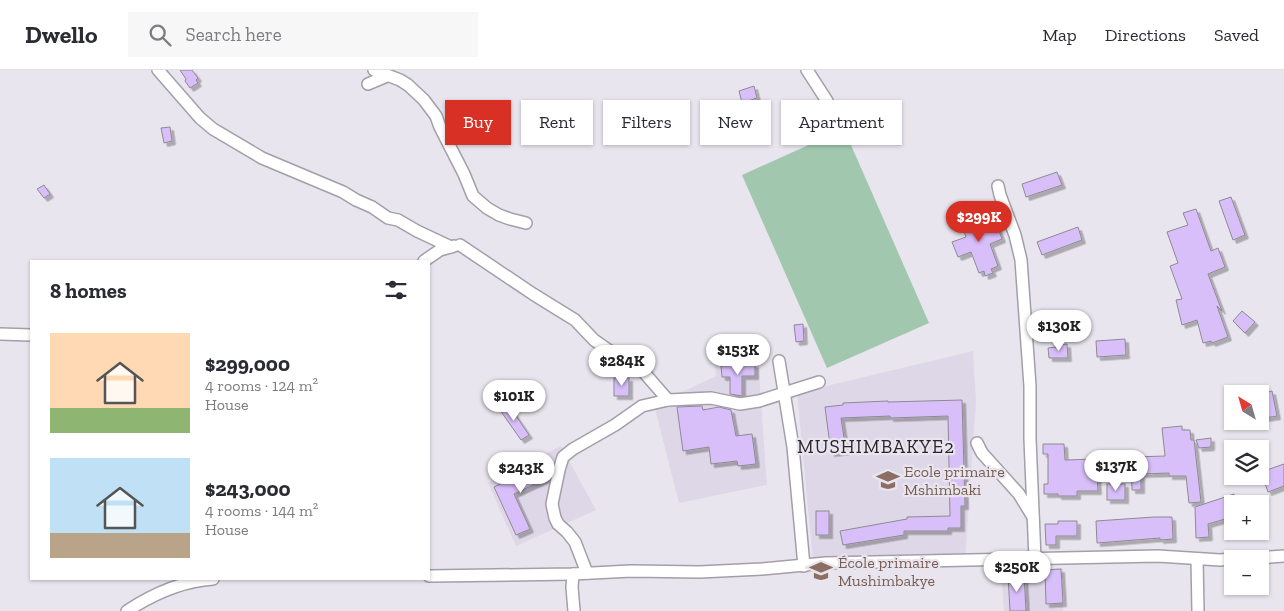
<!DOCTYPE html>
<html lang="en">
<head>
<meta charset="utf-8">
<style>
  :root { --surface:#fff; --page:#f7f7f7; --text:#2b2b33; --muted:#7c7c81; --line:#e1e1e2; --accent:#d93025 }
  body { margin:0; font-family:"Zilla Slab",serif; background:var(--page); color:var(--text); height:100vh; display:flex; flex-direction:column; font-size:19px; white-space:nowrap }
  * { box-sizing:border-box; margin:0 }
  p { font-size:16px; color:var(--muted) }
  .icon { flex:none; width:28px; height:28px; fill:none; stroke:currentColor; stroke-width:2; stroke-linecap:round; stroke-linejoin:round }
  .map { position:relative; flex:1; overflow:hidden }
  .drawer { position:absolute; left:30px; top:190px; width:400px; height:320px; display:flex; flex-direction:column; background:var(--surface); border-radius:0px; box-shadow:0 1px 4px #0004 }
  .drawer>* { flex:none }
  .guide { position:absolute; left:445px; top:30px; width:475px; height:45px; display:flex; gap:10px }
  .needle { width:32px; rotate:323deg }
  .controls { position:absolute; left:1224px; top:315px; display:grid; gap:10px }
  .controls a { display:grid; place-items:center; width:45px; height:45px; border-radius:0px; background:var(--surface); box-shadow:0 1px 4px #0004; font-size:25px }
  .price { position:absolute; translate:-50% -42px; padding:0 11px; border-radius:18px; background:#fff; color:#222; font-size:16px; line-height:32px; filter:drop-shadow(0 1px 2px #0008) }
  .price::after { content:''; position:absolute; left:50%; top:30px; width:15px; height:11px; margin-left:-8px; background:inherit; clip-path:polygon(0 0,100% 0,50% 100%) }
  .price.on { background:var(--accent); color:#fff }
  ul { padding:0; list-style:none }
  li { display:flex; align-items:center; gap:15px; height:125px; padding:0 20px }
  li span { display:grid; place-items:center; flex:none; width:140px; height:100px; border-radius:0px; color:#555 }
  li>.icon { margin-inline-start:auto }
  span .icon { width:60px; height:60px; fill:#fffc; stroke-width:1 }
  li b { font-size:21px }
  h2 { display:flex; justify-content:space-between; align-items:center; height:60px; padding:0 20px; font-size:21px }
  .tag { padding:0 18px; border-radius:0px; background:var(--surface); box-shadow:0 1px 4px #0004; font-size:18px; line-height:45px }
  .tag.on { background:var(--accent); color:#fff }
  header { display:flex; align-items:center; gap:30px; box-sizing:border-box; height:70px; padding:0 25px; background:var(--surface); border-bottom:1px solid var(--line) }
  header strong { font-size:24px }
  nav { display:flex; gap:28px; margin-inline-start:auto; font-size:18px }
  .search { width:350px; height:45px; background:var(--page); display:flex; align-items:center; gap:12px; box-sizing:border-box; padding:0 18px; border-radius:0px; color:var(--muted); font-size:19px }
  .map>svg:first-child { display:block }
  .built { fill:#ded7e7 }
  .park { fill:#a1c7ae }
  .building { fill:#d8bffa; stroke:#8d8a92; filter:url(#shadow) }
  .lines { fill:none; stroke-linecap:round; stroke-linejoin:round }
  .minor-casing { stroke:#a39fa8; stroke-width:14 }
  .minor { stroke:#fff; stroke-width:11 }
  .labels { text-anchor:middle; stroke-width:4.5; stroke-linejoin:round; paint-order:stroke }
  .education-label { font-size:16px; fill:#785e54; stroke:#e9e5ee; text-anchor:start }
  .quarter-label { font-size:19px; letter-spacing:1px; fill:#272629; stroke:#e9e5ee }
</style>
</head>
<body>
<header>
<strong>Dwello</strong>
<div class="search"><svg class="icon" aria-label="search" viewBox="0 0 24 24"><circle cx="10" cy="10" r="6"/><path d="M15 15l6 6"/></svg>Search here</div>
<nav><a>Map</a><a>Directions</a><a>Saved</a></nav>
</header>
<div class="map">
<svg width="1284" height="541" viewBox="0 0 1284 541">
  <defs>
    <filter id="shadow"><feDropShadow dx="3.5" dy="3.5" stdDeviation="0" flood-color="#0004"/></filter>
  </defs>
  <rect width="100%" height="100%" fill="#e9e5ee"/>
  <g class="built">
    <path d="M973,281L976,331L965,490H813L797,323Z"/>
    <path d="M758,290L767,415L679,433L654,335L716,306L715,292Z"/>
    <path d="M561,376L596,440L516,476L488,413Z"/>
    <path d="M1063,498V541H1004L1001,501Z"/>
  </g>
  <path class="park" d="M844,59L929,253L827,298L742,105Z"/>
  <g class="building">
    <path d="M180,0H192L198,8L196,10L198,13L190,18L185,11L186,9Z"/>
    <path d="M754,16L757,28L742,33L739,21Z"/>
    <path d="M660,46L664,57L652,61L648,50Z"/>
    <path d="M170,57L172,71L164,73L161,58Z"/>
    <path d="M1057,102L1062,115L1026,127L1022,114Z"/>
    <path d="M44,115L50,124L44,128L37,119Z"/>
    <path d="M1231,127L1245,165L1233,170L1219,131Z"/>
    <path d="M1196,139L1211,181L1218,178L1225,197L1208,204L1222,241L1217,236L1228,267L1212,273L1211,271L1203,273L1197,250L1182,255L1176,230L1182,229L1170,196L1178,193L1167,162L1188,155L1183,143Z"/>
    <path d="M978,143L984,158L996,153L1002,169L990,174L998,196L991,199L993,203L985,206L984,201L979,203L971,182L958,187L952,172L966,167L960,150Z"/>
    <path d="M1078,157L1082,170L1042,185L1037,172Z"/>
    <path d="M1242,241L1255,252L1245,263L1233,251Z"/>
    <path d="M803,254L804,271L796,272L794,255Z"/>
    <path d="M1125,269L1126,285L1097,287L1096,271Z"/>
    <path d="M1067,274L1068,288H1049L1048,278L1056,277V275Z"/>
    <path d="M755,294V306H742V326L730,324V307H722L721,296Z"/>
    <rect x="614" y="308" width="15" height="18"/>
    <path d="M1272,321L1277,346L1265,348L1262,337H1260V324Z"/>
    <path d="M962,330L965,436H961V458H948V461H904V465L843,475L840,461L907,449V447L950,446L948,346L890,348V346L841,348L846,381L831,383L825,337L843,335V333L888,331V332Z"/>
    <path d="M508,334L529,365L521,370L500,340Z"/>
    <path d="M702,336L703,340L719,337L731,340L736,366L752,364L756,394L738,396L737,391L711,394L709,377L683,381L677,337Z"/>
    <path d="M1182,356V360H1190L1191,370H1194L1201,432L1189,433L1186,406H1169V403L1141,404V420H1132L1131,387L1165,386L1162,358Z"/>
    <path d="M1211,368V377L1199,378L1196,370Z"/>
    <path d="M1043,374H1064L1065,390L1096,389L1098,421H1077V426H1058V424H1044V414H1048V384H1043Z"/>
    <path d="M1110,387V396H1099L1098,388Z"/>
    <path d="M551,390L553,394L550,407L514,424L530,459L516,465L494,417Z"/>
    <path d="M1284,394V416L1268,422L1261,402Z"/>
    <rect x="1107" y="414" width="18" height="16"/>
    <path d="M1234,424L1237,434H1232V447L1208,454L1209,467L1196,468L1195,437Z"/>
    <rect x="816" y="441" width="13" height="24"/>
    <path d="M1154,447H1172L1173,469L1160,470V468L1097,473L1096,451Z"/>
    <path d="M1058,451H1077V466H1056V475H1046L1045,454H1058Z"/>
    <path d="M1061,499L1063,533L1046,534L1045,500Z"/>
    <path d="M1024,504L1026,541H1010L1008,505Z"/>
  </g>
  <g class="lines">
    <defs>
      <g id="minor">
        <path d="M158,0L200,48L213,59L262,88L343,122L356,130L372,137L388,148L398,150L417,161L451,177"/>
        <path d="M374,0L400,10L408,15L424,30L436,46L440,57L464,104L473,126L487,138L499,145L510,149L526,153"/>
        <path d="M807,0L827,31"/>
        <path d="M368,14L387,6"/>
        <path d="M998,116L1000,125L1015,165L1021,190L1030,316V369L1035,489"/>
        <path d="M460,175L533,224L575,250L594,270L627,293L641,299L668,330"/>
        <path d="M424,191L440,180L454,176"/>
        <path d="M0,264L31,265"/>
        <path d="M779,291L793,377L804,496"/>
        <path d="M977,373L982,383L1019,424L1033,447"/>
        <path d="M1197,489L1198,541"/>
        <path d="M1243,489L1284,486"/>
        <path d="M587,503L575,472L567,462L558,454L555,448L552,434L559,400L563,387L573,379L615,355L642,336L668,330L711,328L740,334L759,331L819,312"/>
        <path d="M573,504L572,517L574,541"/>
        <path d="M429,506L573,504L631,501L700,502L762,499L826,493L1158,486L1220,490L1232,489"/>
        <path d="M127,541C153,524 182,511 213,509"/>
      </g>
    </defs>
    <use href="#minor" class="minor-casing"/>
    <use href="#minor" class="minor"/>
  </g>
  <defs>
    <symbol id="school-bare" viewBox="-9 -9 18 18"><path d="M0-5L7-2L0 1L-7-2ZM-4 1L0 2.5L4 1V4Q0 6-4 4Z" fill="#8d6e63" stroke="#e9e5ee" stroke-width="2.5" paint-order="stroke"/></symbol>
  </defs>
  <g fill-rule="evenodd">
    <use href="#school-bare" x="872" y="394" width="32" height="32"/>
    <use href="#school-bare" x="805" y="485" width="32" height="32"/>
  </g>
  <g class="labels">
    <g class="education-label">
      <text x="904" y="407">Ecole primaire<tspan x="904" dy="18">Mshimbaki</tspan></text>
      <text x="838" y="498">École primaire<tspan x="838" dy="18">Mushimbakye</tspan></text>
    </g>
    <g class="quarter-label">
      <text x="876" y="383">MUSHIMBAKYE2</text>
    </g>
  </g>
</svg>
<div class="controls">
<a><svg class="needle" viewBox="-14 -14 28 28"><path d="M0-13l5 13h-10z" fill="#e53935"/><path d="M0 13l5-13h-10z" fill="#7c7c81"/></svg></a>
<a><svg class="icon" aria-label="layers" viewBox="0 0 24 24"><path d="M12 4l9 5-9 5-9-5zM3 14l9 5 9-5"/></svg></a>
<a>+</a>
<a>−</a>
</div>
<b class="price on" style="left:979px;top:173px">$299K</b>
<b class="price" style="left:1059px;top:282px">$130K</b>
<b class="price" style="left:738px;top:306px">$153K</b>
<b class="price" style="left:622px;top:317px">$284K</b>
<b class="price" style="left:514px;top:352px">$101K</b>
<b class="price" style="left:1116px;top:422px">$137K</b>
<b class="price" style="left:521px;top:424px">$243K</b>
<b class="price" style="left:1017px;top:523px">$250K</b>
<div class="guide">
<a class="tag on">Buy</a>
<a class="tag">Rent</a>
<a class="tag">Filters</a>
<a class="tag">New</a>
<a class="tag">Apartment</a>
</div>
<section class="drawer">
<h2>8 homes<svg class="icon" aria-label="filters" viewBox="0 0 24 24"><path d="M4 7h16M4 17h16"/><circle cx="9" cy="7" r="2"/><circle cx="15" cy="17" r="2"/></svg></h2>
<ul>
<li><span style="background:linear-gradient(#ffd9b3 75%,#8fb573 0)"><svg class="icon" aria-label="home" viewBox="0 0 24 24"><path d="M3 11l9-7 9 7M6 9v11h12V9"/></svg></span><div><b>$299,000</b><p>4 rooms · 124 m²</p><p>House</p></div></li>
<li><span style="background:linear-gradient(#bfe0f5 75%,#b9a48a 0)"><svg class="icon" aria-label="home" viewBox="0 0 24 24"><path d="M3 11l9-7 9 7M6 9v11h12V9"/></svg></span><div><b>$243,000</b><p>4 rooms · 144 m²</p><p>House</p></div></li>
</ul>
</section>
</div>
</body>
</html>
